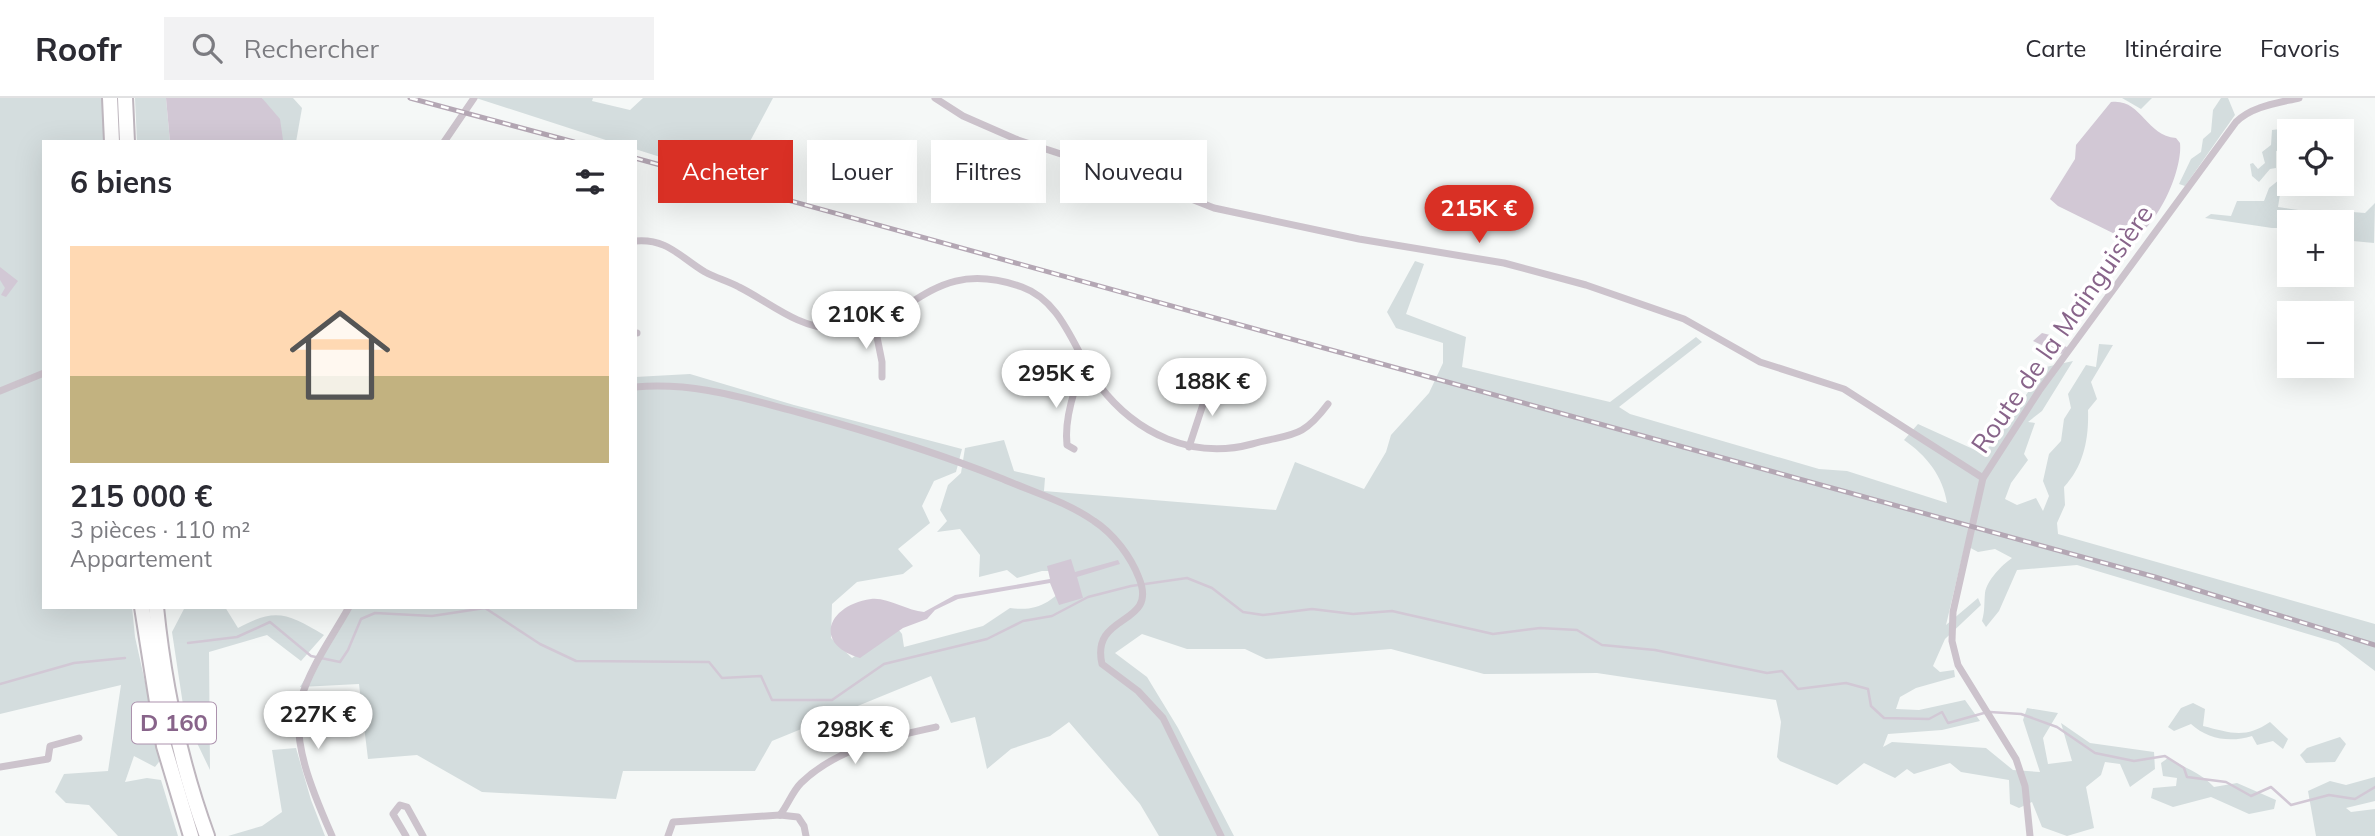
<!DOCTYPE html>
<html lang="fr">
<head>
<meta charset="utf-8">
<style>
  :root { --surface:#fff; --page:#f2f2f3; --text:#2b2b33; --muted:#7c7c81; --line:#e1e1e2; --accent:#d93025 }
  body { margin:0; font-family:Mulish,sans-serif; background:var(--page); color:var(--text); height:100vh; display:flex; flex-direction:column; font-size:26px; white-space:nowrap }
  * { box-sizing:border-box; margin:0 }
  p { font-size:23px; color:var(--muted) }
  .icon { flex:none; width:38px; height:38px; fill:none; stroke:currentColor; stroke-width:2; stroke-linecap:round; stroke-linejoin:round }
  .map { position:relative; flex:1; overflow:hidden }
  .drawer { position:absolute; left:42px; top:42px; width:595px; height:469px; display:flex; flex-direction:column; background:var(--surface); border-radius:0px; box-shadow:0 7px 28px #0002 }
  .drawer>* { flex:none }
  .hud { position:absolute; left:658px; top:42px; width:665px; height:63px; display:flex; gap:14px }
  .tools { position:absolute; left:2277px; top:21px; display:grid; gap:14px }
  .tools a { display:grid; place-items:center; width:77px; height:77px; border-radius:0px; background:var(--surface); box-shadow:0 7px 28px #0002; font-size:35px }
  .price { position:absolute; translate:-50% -60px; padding:0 16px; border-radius:24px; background:#fff; color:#222; font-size:23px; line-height:46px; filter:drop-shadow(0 2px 4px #0008) }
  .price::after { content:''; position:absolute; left:50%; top:42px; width:21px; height:16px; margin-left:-10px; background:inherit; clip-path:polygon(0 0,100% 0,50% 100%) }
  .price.on { background:var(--accent); color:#fff }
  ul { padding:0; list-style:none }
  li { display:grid; align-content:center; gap:14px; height:371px; padding:0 28px }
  li span { display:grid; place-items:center; height:217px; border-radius:0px; color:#555 }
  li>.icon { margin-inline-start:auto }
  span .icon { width:126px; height:126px; fill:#fffc; stroke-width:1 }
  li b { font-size:30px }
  h2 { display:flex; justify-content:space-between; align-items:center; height:84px; padding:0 28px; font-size:30px }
  .tag { padding:0 24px; border-radius:0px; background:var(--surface); box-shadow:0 7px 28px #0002; font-size:24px; line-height:63px }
  .tag.on { background:var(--accent); color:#fff }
  header { display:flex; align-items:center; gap:42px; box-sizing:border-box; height:98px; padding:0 35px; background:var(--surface); border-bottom:2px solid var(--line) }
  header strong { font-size:33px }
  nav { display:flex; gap:38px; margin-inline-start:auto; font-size:24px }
  .search { width:490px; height:63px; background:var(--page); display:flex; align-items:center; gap:18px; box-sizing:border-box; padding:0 24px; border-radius:0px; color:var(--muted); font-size:26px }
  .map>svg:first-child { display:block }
  .green { fill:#d4ddde }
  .water { fill:#d2c8d5 }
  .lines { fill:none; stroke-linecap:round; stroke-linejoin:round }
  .stream { stroke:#d2c8d5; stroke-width:2.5 }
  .highway-casing { stroke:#beb6be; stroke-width:18 }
  .street { stroke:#ccc3cc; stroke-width:7 }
  .highway { stroke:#fff; stroke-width:14 }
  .rail-casing { stroke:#b4a7b4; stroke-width:5 }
  .rail { stroke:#fff; stroke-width:2.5; stroke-dasharray:8; stroke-linecap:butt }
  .labels { text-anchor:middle; stroke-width:7; stroke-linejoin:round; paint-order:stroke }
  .shield { fill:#fff; stroke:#ac92ad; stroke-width:2 }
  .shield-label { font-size:24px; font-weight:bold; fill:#88648a }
  .street-label { font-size:26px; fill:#88648a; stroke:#fff }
</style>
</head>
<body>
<header>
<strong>Roofr</strong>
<div class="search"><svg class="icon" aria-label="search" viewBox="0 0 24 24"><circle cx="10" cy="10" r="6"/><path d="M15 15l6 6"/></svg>Rechercher</div>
<nav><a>Carte</a><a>Itinéraire</a><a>Favoris</a></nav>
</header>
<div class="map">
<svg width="2375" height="738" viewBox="0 0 2375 738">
  <rect width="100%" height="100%" fill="#f5f8f7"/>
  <g class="green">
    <path d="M0,0H105L107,44H44V509H132L135,539L162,660L155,669L134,658L125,684L147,680L161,682L178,738H118L89,707L66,705L55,694L64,676L108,673L121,587L0,616Z"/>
    <path d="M135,0H166L170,44H137Z"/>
    <path d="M262,0H293L302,10L296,44H282Z"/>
    <path d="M476,0H593L592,3L630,12L643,0H773L730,81L635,51V44H612Z"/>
    <path d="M2122,0H2152L2141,11Z"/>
    <path d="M2221,0H2228L2235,17L2185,88L2179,86L2191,61L2201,54L2203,41L2211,34L2213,12Z"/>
    <path d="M2288,30L2290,33L2284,42L2286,51L2276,53V70L2270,71L2259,84L2252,78L2250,66L2253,65L2258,71L2265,65L2262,54L2271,47L2272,32Z"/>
    <path d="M2289,64V81L2281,90L2278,109L2333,117L2340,113L2365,115L2375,105L2374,145L2342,142V124H2289V130H2272L2205,120L2211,116L2231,118L2237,103H2264L2269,90L2285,77Z"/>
    <path d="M1415,163L1424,166L1406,216L1466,239L1462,269L1610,304L1696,239L1702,244L1619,309L1630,316L1819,371L1847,373L1947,405C1943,378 1926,357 1904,342L1918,326L1984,356L2046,269L2073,263L2042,313L2028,324L2035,325L2024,356L2028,362L2011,385L2005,401L2017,407L2036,400L2043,413L2049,398L2043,383L2049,356L2061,343L2064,321L2071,310L2068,296L2086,267L2096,269L2099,246L2113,247L2091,284L2097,301L2088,312C2089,340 2084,368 2064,389L2065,407L2057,425L2058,436L2375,526V573L2338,545L2077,467L2017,472L1999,513L1986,529L1982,523C1985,513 1984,505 1985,495C1987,482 2002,467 2012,460L1995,451L1978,454L1965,447L1946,527L1978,500L1981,507L1945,541L1933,568L1940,574L1954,572L1955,579L1916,590L1900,599L1896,611L1919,612L1965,602L1980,623L1942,632L1888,636L1883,649L1892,644L1986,650L2013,672L2040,674L2023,622L2027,610L2058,615L2043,640L2048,666L2072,663L2061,625L2090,645L2154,654L2155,671L2130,689L2120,666L2105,664L2101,677L2086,689L2094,730L2067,738L2042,729L2032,704L2019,710L2010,706L2009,682L1961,674L1950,665L1914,676L1907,671L1895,680L1864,665L1837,687L1780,663L1777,659L1781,624L1776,602L1597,575L1484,576L1391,551L1266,561L1245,551H1187L1142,536L1115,555L1147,579L1178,630L1234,738H1159L1140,706L1069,624L1050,638L1011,651L987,671L975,619L951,625L931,578L772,643L755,673H623L616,701L482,694L417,657L368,661L359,586L300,589L349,509H635V279L690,276L794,307L962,351L956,374L934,383L922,408L930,425L898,451L913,468L903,476L857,484L832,506L831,540L852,560L883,540L895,527L902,536L904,549L983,528L1010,510C1038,514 1052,504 1070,483L1067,473H1042L1017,480L1007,472L979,479L980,457L960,431L937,434L947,423L940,412L948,387L961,375L965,350L1004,342L1014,373L1045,380L1044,393L1276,412L1295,364L1364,391L1386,354L1391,337L1429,295L1443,265V245L1396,230L1387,214Z"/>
    <path d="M185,509H225L238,530C276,509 288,516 324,537L301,563L267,537L209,554L210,672L185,620L172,534Z"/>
    <path d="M2193,605L2205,611L2203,628C2231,635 2245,641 2270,624L2288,641L2283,651L2273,643L2257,647L2252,638C2230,645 2207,641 2191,626L2174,633L2168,629L2181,610Z"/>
    <path d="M2340,639L2346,646L2335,664L2306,665L2300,657L2307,650Z"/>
    <path d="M296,650L311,702L325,738H228L262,728L282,714L272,652Z"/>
    <path d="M2168,660C2185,670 2201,675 2214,689L2237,685L2276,702L2274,711L2249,716L2211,699L2173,709L2151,700L2153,690L2176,688L2177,680L2163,678L2161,665Z"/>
    <path d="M2375,679V703L2346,710L2351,714L2375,711V738H2316L2308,693L2330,683L2346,687Z"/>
  </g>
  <g class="water">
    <path d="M166,0H262L280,21L283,42L170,44Z"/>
    <path d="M2111,4C2141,0 2145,37 2176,40L2180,45C2183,73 2156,132 2129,143L2058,108L2050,101L2075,61L2076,47Z"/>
    <path d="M0,169L18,183L6,199L1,197L5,190L0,182Z"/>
    <path d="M2042,235L2050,237L2055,245L2070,250L2061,256L2033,243Z"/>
    <path d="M1071,461L1075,474L1118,462L1120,466L1077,479L1083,500L1059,507L1050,485L958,501L935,512L927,521L903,530L860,560C812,546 828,507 871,501C888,499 907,513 924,514L955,497L1050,481L1047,468Z"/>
  </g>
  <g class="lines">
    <g class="stream">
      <path d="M188,545L237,539L270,524L311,558L340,564L348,552L361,521L375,515L432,518L485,510L540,546L576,563L709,564L722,580L761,578L772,602H832L884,566L987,541L1023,523L1052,518L1088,499L1131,488L1187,480L1212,490L1243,514L1263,517L1312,511L1353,516L1392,513L1493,536L1540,530L1577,532L1602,547L1655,552L1767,575L1782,573L1798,591L1846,585L1868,591L1871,608L1884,620L1929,621L1942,614L1948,625L1984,615"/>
      <path d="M0,586L74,565L125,560"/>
      <path d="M1990,614L2021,616L2057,629L2095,655L2134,663L2165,658L2184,670L2187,679L2226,684L2251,698L2271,689L2291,707L2329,697L2355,701L2375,689"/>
    </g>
    <defs>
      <g id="highway">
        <path d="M110,0L112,44"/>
        <path d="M125,0L127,44"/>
        <path d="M142,509L164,648L191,738"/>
        <path d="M156,509C164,588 180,664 207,738"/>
      </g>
    </defs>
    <use href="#highway" class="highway-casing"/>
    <g class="street">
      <path d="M935,0L963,18L1018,42L1156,87L1214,110L1359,141L1504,165L1586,187L1684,221L1760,264L1844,291L1983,380"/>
      <path d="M444,44L474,0"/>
      <path d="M635,143C667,140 680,159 705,174C716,180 728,183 739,189C771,205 796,229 834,231C912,234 925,155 1022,189C1064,204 1075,256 1099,287C1136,336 1193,362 1252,346C1292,335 1301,342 1328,306"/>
      <path d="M874,224L882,264V279"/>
      <path d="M635,235H637"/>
      <path d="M635,289C696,284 743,300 801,315C870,334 936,354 1003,381C1033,394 1067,404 1094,423C1114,436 1131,459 1139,480C1159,529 1090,514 1102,566L1138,593L1163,620L1221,738"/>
      <path d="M0,293L44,275"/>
      <path d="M1189,349L1211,282"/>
      <path d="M1074,351L1067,347C1064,320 1075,289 1085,264"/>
      <path d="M0,669L48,661L50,648L79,640"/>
      <path d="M780,717C788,707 792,694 801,685C837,650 889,639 936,629"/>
      <path d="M332,738C315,699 290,644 301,601C310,569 333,538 349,509"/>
      <path d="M406,738L393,716L400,707L407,709L423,738"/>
      <path d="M668,738L673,724L780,717L798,719L804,728L806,738"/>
      <path d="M2030,738L2025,688L2016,661L1958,567L1952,543L1953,514L1983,380L2039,293L2236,24C2252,8 2278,5 2299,0"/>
    </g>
    <use href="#highway" class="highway"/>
    <defs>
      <g id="rail">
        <path d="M410,0L574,44"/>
        <path d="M635,60L2155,479L2375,547"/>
      </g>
    </defs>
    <use href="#rail" class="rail-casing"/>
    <use href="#rail" class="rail"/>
  </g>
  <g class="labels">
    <rect class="shield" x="132" y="604.5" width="84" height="41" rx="5"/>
    <g class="shield-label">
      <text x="174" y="633">D 160</text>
    </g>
    <g class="street-label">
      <text transform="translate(2062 231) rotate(-55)" y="9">Route de la Mainguisière</text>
    </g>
  </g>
</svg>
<div class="tools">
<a><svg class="icon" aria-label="locate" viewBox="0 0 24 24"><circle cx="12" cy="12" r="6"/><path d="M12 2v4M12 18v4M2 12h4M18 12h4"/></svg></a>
<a>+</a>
<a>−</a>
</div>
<b class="price on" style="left:1479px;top:147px">215K €</b>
<b class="price" style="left:866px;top:253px">210K €</b>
<b class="price" style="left:1056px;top:312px">295K €</b>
<b class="price" style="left:1212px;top:320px">188K €</b>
<b class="price" style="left:318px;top:653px">227K €</b>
<b class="price" style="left:855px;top:668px">298K €</b>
<div class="hud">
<a class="tag on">Acheter</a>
<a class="tag">Louer</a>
<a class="tag">Filtres</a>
<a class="tag">Nouveau</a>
</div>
<section class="drawer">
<h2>6 biens<svg class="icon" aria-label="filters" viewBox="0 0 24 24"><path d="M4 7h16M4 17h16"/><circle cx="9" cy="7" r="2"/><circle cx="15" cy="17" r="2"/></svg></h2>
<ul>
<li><span style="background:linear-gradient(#ffd9b3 60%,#c2b280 0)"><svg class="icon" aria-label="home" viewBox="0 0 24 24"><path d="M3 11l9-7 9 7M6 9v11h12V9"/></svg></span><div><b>215 000 €</b><p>3 pièces · 110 m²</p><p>Appartement</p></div></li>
</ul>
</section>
</div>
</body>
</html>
